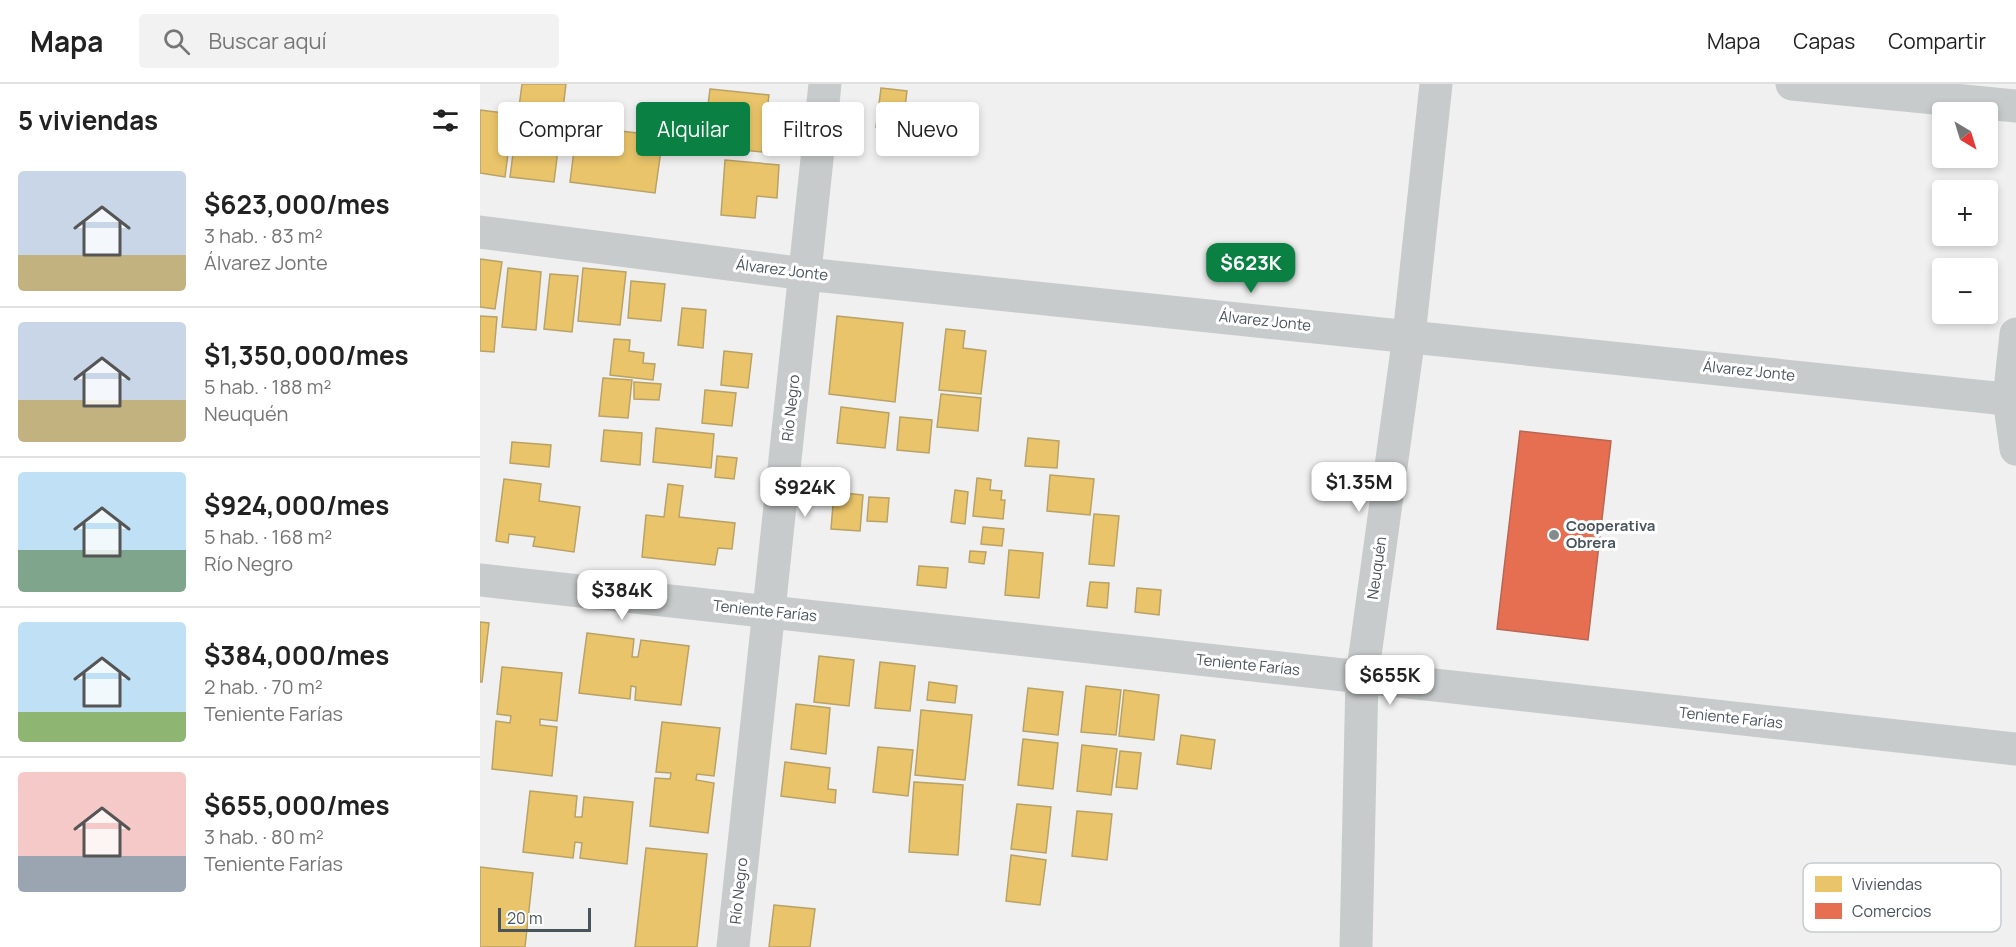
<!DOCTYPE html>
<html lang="es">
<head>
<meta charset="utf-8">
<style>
  :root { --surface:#fff; --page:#f2f2f2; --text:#222; --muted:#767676; --line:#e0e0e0; --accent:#0b8043 }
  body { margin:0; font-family:Manrope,sans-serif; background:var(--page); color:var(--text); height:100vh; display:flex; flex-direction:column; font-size:22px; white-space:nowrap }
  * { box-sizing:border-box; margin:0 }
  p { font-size:20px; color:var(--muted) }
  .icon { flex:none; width:33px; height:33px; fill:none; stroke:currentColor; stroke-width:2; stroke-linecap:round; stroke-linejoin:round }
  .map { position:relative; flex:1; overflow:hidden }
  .side { display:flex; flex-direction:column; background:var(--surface); width:480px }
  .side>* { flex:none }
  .guide { position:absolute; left:18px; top:18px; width:570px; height:54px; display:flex; gap:12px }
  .needle { width:39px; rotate:142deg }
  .controls { position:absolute; left:1452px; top:18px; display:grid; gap:12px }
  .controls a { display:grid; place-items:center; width:66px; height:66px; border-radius:6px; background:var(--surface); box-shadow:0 3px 9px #0003; font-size:30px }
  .scale { position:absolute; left:18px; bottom:15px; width:93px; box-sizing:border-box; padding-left:6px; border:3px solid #49545b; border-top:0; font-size:16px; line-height:21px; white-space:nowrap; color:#49545b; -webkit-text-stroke:4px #fff; paint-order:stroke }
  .price { position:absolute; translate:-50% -51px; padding:0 14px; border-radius:12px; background:#fff; color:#222; font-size:20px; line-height:39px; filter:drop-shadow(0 2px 3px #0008) }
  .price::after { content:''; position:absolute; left:50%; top:36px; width:18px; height:14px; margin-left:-9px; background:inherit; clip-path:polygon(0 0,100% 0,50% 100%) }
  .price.active { background:var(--accent); color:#fff }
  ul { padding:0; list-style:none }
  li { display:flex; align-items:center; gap:18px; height:150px; padding:0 18px }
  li+li { border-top:2px solid var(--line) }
  li span { display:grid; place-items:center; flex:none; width:168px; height:120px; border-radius:6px; color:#555 }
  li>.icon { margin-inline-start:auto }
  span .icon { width:72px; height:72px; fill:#fffc; stroke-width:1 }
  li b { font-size:26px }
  h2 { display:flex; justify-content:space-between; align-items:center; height:72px; padding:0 18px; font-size:26px }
  .chip { padding:0 21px; border-radius:6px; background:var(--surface); box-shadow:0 3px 9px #0003; font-size:21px; line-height:54px }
  .chip.active { background:var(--accent); color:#fff }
  header { display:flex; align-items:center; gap:36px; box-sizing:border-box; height:84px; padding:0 30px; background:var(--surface); border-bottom:2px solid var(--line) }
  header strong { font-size:28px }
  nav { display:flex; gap:33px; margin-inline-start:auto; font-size:21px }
  .search { width:420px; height:54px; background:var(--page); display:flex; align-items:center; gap:15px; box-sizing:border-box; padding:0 21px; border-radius:6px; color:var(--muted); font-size:22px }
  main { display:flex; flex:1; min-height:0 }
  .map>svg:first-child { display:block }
  .homes { fill:#e9c46a; stroke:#b9a266; stroke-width:1.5 }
  .shops { fill:#e76f51; stroke:#b86754; stroke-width:1.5 }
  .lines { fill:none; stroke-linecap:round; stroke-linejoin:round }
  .minor { stroke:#c8cbcb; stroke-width:33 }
  .poi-dot { fill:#838b8f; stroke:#fff; stroke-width:2 }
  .labels { text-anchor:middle; stroke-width:6; stroke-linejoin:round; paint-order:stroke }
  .street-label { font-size:15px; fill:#49545b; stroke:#fff }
  .poi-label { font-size:15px; font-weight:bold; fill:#49545b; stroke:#fff; text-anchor:start }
  .key { fill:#fff; stroke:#c8ccce; stroke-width:1.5 }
  .key-label { font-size:16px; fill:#49545b }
</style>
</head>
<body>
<header>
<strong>Mapa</strong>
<div class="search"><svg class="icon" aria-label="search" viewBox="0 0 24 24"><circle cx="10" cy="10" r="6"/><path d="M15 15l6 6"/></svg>Buscar aquí</div>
<nav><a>Mapa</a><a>Capas</a><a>Compartir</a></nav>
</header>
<main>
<section class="side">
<h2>5 viviendas<svg class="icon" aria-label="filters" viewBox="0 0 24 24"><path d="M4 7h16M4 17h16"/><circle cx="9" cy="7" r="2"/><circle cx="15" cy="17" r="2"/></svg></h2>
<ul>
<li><span style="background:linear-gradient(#c9d6e8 70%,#c2b280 0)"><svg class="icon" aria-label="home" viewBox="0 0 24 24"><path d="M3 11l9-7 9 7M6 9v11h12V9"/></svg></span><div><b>$623,000/mes</b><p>3 hab. · 83 m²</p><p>Álvarez Jonte</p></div></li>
<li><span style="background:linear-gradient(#c9d6e8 65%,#c2b280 0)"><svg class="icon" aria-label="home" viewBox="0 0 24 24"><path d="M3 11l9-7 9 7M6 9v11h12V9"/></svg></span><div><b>$1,350,000/mes</b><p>5 hab. · 188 m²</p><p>Neuquén</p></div></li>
<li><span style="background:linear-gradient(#bfe0f5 65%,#7fa58c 0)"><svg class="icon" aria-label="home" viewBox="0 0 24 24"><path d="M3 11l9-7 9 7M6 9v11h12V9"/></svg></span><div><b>$924,000/mes</b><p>5 hab. · 168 m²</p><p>Río Negro</p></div></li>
<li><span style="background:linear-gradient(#bfe0f5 75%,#8fb573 0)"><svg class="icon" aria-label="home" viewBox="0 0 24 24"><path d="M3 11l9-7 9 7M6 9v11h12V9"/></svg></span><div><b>$384,000/mes</b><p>2 hab. · 70 m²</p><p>Teniente Farías</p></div></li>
<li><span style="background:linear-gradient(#f6c9c9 70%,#9aa5b1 0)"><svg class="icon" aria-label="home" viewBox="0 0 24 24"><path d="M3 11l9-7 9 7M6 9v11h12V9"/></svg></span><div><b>$655,000/mes</b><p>3 hab. · 80 m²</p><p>Teniente Farías</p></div></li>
</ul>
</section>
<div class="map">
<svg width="1536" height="863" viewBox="0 0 1536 863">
  <rect width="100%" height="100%" fill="#f0f0f0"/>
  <g class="homes">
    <path d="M42,0H86L74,98L30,93Z"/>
    <path d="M401,4L427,7L422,47L396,43Z"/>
    <path d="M230,5L289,11L282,68L223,62Z"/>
    <path d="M0,26L33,30L25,93L0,89Z"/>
    <path d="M97,42L183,52L175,109L90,98Z"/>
    <path d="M245,76L299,81L297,114L277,112L275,134L241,131Z"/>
    <path d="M0,175L22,178L15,225L0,223Z"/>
    <path d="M28,184L61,188L56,246L22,243Z"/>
    <path d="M103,184L146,188L140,241L98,237Z"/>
    <path d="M70,190L98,192L92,248L64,245Z"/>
    <path d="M151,197L185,200L181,237L148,234Z"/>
    <path d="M202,224L226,226L223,264L198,261Z"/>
    <path d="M0,232L17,233L14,268L0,267Z"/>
    <path d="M357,232L423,239L415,318L349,310Z"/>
    <path d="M466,245L485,247L483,264L506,267L501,310L459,306Z"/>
    <path d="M134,255L150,256L149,267L164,269L163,279L175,280L173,296L130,291Z"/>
    <path d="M244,267L272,270L268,304L241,301Z"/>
    <path d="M123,294L152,296L148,334L119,332Z"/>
    <path d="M154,298L181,300L179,316L154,315Z"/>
    <path d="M225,306L256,309L252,342L222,339Z"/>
    <path d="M461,310L501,314L498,347L457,343Z"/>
    <path d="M361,323L409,329L405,364L357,359Z"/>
    <path d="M420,333L452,336L449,369L417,366Z"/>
    <path d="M176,344L234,350L231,384L173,378Z"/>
    <path d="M124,346L162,349L160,381L121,377Z"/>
    <path d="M548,354L579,357L577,384L545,382Z"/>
    <path d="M32,358L71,361L69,383L30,379Z"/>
    <path d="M237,372L257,374L254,395L235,393Z"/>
    <path d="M570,391L614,395L610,431L567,427Z"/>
    <path d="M497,394L511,396L510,406L522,407L521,416H525L523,435L493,432Z"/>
    <path d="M24,395L61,400L59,417L100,423L94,468L53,462L55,453L29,450L28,459L16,457Z"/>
    <path d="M188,400L203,402L199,433L255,439L252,465L238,464L235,481L162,473L166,431L184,433Z"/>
    <path d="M475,406L488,408L485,440L471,438Z"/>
    <path d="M354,408L383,411L380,447L351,445Z"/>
    <path d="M389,413L409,414L407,438L387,437Z"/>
    <path d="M614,430L639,432L634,482L609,480Z"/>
    <path d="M503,443L524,445L522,462L501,460Z"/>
    <path d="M529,466L563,469L559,514L525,511Z"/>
    <path d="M490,467L506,468L504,480L489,478Z"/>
    <path d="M439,482L468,484L466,504L437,501Z"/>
    <path d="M610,498L629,499L627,524L607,522Z"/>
    <path d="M657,504L681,506L679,531L655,528Z"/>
    <path d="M0,538L9,539L2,598H0Z"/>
    <path d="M107,549L154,555L152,573H158L161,556L209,562L201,621L155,616L156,603L151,602L150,615L99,609Z"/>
    <path d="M339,572L374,576L369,622L334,618Z"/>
    <path d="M400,578L435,582L430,627L395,624Z"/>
    <path d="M22,583L82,589L77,637L60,635V641L77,643L72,692L12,685L16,637L30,639L31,632L17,630Z"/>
    <path d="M449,598L477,602L475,619L447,616Z"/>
    <path d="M606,602L641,606L636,651L601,648Z"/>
    <path d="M548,604L583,608L578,651L543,647Z"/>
    <path d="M644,606L679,611L674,656L639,652Z"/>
    <path d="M316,620L350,624L346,670L311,665Z"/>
    <path d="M441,626L492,631L485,696L435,691Z"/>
    <path d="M182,638L240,644L234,692L217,690L216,696L234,699L228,749L170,742L175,694L190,695L191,689L176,688Z"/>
    <path d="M701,651L735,656L731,685L697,680Z"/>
    <path d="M543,655L578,659L573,705L538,701Z"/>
    <path d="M602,661L637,665L631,711L597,707Z"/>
    <path d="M398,663L433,666L428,712L393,708Z"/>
    <path d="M640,667L661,669L657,705L636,703Z"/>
    <path d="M305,678L350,684L348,705L356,706L355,719L301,712Z"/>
    <path d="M434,698L483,701L478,771L429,768Z"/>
    <path d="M50,707L97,712L95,733H102L104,713L153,718L147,780L100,774L102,759L95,758L93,774L43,768Z"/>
    <path d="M537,720L571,723L566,769L531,765Z"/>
    <path d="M597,727L632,730L627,776L592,772Z"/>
    <path d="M166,764L227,770L217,863H155Z"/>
    <path d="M531,771L566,776L560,821L526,817Z"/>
    <path d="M0,783L53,789L45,863H0Z"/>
    <path d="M294,821L335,825L330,863H289Z"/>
  </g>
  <path class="shops" d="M1040,347L1131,357L1108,556L1017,545Z"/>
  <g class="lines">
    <g class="minor">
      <path d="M1312,0L1536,22"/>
      <path d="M0,148L325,190L1536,316"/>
      <path d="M1536,250L1529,315L1536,365"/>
      <path d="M0,496L1536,665"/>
      <path d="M253,863L345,0"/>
      <path d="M876,863L882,593L929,252L956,0"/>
    </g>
  </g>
  <circle class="poi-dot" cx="1074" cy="451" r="6"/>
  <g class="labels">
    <g class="street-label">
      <text transform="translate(302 186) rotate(7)" y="5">Álvarez Jonte</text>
      <text transform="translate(785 237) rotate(6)" y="5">Álvarez Jonte</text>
      <text transform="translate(1269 287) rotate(6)" y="5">Álvarez Jonte</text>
      <text transform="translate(311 324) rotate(-84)" y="5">Río Negro</text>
      <text transform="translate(897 484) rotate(-82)" y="5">Neuquén</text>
      <text transform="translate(285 527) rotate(6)" y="5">Teniente Farías</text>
      <text transform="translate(768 581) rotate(6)" y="5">Teniente Farías</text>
      <text transform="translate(1251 634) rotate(6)" y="5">Teniente Farías</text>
      <text transform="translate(259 807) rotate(-84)" y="5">Río Negro</text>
    </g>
    <g class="poi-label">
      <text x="1086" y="447">Cooperativa<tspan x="1086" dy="17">Obrera</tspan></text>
    </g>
  </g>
  <rect x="1323" y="779" width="198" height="69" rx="9" class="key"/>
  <rect x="1335" y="792" width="27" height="16" fill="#e9c46a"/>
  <rect x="1335" y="819" width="27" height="16" fill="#e76f51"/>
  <g class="key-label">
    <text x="1372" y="806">Viviendas</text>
    <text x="1372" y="833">Comercios</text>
  </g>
</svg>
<div class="controls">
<a><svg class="needle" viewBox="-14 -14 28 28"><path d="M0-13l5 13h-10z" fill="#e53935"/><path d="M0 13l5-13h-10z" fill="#767676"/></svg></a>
<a>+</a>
<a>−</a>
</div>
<div class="scale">20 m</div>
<b class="price active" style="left:771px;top:210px">$623K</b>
<b class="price" style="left:879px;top:429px">$1.35M</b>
<b class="price" style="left:325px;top:434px">$924K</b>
<b class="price" style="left:142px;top:537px">$384K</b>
<b class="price" style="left:910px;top:622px">$655K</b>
<div class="guide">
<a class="chip">Comprar</a>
<a class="chip active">Alquilar</a>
<a class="chip">Filtros</a>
<a class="chip">Nuevo</a>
</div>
</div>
</main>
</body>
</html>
